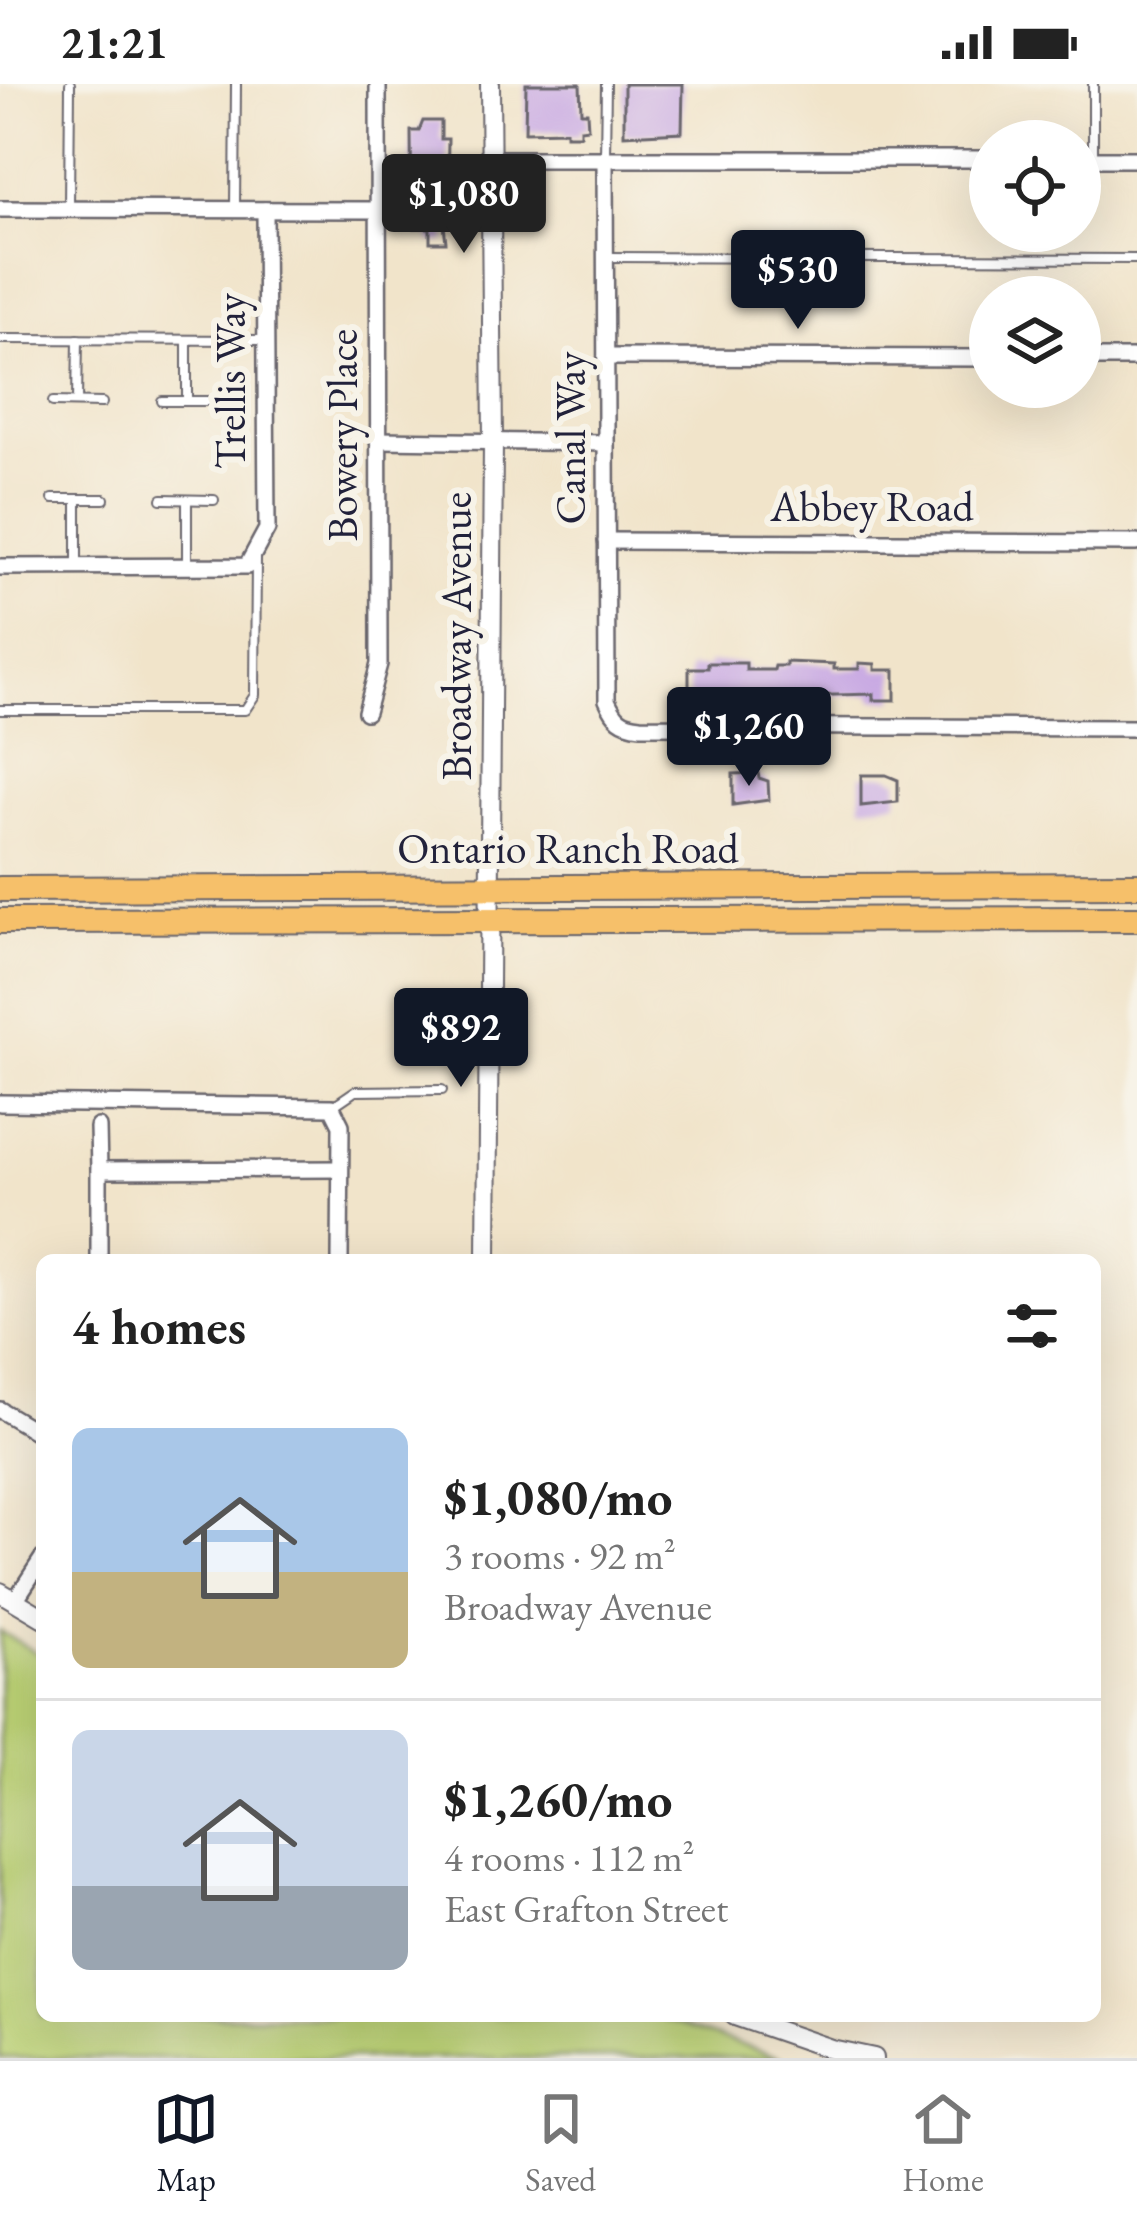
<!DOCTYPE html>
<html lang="en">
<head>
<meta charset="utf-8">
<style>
  :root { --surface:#fff; --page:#f6f6f6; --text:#222; --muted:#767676; --line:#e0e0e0; --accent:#111827 }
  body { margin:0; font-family:"EB Garamond",serif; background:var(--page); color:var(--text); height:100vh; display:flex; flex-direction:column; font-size:45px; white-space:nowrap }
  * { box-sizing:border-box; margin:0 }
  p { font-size:39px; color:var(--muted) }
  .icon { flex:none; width:66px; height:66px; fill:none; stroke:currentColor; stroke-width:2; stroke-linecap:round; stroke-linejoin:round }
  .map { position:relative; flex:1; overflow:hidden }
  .side { position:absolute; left:36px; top:1170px; width:1065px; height:768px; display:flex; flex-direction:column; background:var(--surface); border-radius:18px; box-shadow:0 12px 48px #0002 }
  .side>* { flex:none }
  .tools { position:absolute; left:969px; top:36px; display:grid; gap:24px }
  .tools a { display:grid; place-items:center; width:132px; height:132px; border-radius:50%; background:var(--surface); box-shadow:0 12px 48px #0002; font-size:60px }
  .price { position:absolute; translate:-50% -102px; padding:0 27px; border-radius:12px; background:var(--accent); color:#fff; font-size:39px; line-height:78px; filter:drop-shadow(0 3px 6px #0008) }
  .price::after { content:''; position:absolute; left:50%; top:72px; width:36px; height:27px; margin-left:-18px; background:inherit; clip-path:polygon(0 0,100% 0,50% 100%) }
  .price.on { background:#222; color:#fff }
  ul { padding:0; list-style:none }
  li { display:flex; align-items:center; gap:36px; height:300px; padding:0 36px }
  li+li { border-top:3px solid var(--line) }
  li span { display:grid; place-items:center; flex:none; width:336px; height:240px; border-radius:18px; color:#555 }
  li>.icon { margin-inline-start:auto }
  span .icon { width:144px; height:144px; fill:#fffc; stroke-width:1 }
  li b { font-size:51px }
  h2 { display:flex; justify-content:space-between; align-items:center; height:144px; padding:0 36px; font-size:51px }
  .status { display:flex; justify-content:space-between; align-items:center; height:84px; padding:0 60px; background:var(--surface); direction:ltr }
  .status svg { height:33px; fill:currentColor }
  .menu { display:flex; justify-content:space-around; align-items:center; height:168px; border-top:3px solid var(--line); background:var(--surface); font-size:33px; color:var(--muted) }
  .menu a { display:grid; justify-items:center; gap:6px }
  .menu .on { color:var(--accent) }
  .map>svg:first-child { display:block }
  .green { fill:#b9cf73; stroke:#6e7857; stroke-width:3 }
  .building { fill:#c9aae3 }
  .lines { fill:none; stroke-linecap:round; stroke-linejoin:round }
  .service-casing { stroke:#6a666d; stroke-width:12 }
  .minor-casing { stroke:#6a666d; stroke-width:20 }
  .tertiary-casing { stroke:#6a666d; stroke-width:22 }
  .primary-casing { stroke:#6a666d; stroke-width:28 }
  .service { stroke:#fff; stroke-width:8 }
  .minor { stroke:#fff; stroke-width:15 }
  .tertiary { stroke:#fff; stroke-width:18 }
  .primary { stroke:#f6c06b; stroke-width:24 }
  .labels { text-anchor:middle; stroke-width:12; stroke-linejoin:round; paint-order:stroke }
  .street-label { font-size:42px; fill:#22223b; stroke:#f7f3e8 }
</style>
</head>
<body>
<div class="status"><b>21:21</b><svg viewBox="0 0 49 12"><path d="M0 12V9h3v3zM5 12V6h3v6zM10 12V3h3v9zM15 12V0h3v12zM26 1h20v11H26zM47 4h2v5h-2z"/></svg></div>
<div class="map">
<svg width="1137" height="1974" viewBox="0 0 1137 1974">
  <rect width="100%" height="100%" fill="#f7f3e8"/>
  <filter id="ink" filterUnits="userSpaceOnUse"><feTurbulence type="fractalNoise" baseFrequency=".00833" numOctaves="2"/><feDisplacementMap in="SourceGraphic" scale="24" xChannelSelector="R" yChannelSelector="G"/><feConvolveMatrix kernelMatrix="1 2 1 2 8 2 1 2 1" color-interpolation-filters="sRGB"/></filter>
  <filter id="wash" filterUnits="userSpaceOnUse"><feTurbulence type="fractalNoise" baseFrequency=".004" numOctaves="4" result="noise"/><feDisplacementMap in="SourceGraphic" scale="48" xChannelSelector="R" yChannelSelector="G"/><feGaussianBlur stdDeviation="2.7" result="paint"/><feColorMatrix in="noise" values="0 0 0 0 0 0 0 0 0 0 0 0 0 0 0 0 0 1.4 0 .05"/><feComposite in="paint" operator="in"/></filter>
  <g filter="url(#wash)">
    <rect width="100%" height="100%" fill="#f1e4ca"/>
    <path class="green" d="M0,1547L42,1572V1932H652L782,1974H0Z"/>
    <g id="blocks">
      <g class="building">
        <path d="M526,0H580L581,28H587L588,44L580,45V51H566V47L525,48Z"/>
        <path d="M624,0H683L682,48L624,51Z"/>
        <path d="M423,37H441V55H448L447,116H441L446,158H430V144H412L411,47H419Z"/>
        <path d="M786,578L834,580V585H859V579L875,580V586H895V616H873V610L796,612V615H689V584H708V579H746V586H774L775,582H786Z"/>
        <path d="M758,689L759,694L768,697L769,716L733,721V690Z"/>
        <path d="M861,691H886L898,696V718L861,722Z"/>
      </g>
    </g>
  </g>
  <g filter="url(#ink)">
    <use href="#blocks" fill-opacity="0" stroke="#6a666d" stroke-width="3"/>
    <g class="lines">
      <defs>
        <g id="service">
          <path d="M1093,0V75"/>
          <path d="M605,74L606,0"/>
          <path d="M69,124L70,0"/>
          <path d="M235,124L236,0"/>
          <path d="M607,173L1137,175"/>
          <path d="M0,255L266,256"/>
          <path d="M162,317H213"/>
          <path d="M187,317V256"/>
          <path d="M53,318L102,319"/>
          <path d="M77,318L78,255"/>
          <path d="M53,415H104"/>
          <path d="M77,415V483"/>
          <path d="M162,415L214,416"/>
          <path d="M187,416V481"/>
          <path d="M0,626H245L255,611L256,474"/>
          <path d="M333,1022L355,1007L442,1006"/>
        </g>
        <g id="minor">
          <path d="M490,75H990"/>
          <path d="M605,75L607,616C615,634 621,640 641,642L1137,644"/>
          <path d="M1080,75H1137"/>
          <path d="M0,125L378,126"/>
          <path d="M606,273L990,274"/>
          <path d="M1080,274H1137"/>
          <path d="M378,356L606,359"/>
          <path d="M606,457L1137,459"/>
          <path d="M0,483L247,482L267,445L265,126"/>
          <path d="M366,628L379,580L378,0"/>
          <path d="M0,1019L332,1023L341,1041L340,1176"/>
          <path d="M98,1043L99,1086"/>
          <path d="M99,1176V1086L340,1085"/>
          <path d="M0,1326L42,1351"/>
          <path d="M16,1515L42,1475"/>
        </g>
        <g id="tertiary">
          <path d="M487,1176L493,358L490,0"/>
          <path d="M0,1508L42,1533"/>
          <path d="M735,1932L831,1965L874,1974"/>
        </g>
        <g id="primary">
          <path d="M0,805L1137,801"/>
          <path d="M0,837L1137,835"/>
        </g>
      </defs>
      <use href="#service" class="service-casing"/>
      <use href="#minor" class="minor-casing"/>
      <use href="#tertiary" class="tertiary-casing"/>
      <use href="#primary" class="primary-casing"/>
      <use href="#service" class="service"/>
      <use href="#minor" class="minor"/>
      <use href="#tertiary" class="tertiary"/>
      <use href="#primary" class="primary"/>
    </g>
  </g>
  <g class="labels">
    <g class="street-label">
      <text transform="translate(230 297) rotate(-90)" y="15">Trellis Way</text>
      <text transform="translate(342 351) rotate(-90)" y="15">Bowery Place</text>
      <text transform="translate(570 354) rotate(-90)" y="15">Canal Way</text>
      <text x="872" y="437">Abbey Road</text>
      <text transform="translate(456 552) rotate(-90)" y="15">Broadway Avenue</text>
      <text x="568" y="779">Ontario Ranch Road</text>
    </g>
  </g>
</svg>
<div class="tools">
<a><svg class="icon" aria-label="locate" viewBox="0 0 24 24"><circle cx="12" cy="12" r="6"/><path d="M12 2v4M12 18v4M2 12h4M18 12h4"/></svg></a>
<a><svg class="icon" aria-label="layers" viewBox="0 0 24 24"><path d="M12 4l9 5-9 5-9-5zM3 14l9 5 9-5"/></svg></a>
</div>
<b class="price on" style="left:464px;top:172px">$1,080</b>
<b class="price" style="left:798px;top:248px">$530</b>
<b class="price" style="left:749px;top:705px">$1,260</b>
<b class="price" style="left:461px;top:1006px">$892</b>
<section class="side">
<h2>4 homes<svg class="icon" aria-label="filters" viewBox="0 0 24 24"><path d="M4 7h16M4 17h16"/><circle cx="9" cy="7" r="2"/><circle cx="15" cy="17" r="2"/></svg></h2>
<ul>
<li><span style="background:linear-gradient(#a9c7e8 60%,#c2b280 0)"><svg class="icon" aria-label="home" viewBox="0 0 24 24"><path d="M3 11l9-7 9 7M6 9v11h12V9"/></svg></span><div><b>$1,080/mo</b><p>3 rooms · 92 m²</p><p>Broadway Avenue</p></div></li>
<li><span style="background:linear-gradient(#c9d6e8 65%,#9aa5b1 0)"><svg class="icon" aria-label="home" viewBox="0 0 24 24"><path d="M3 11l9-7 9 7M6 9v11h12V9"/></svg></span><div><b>$1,260/mo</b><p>4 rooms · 112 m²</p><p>East Grafton Street</p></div></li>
</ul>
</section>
</div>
<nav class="menu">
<a class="on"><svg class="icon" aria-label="map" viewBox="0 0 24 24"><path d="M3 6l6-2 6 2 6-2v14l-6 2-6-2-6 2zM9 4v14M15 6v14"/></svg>Map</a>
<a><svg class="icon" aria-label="saved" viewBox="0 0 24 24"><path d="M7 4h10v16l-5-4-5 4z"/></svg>Saved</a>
<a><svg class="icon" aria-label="home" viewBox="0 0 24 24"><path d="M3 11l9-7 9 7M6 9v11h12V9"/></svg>Home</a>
</nav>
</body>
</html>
